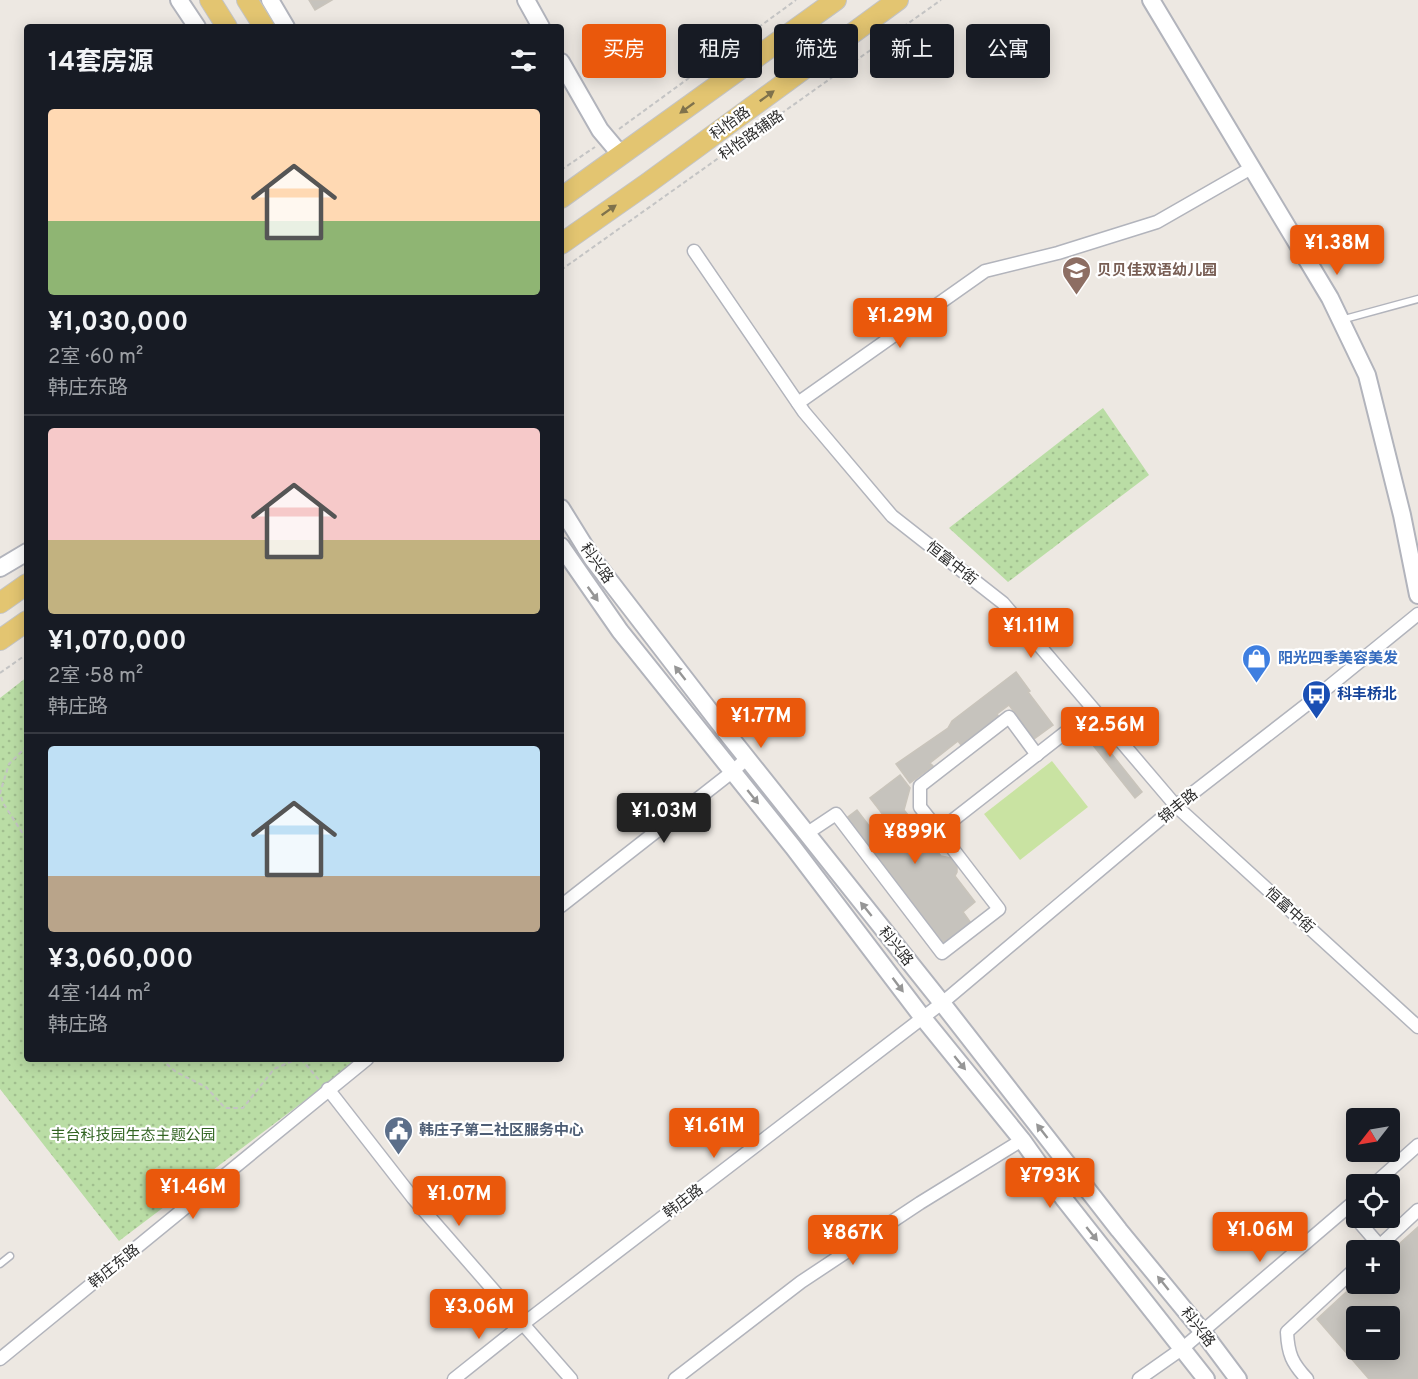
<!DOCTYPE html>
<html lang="zh">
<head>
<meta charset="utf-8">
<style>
  :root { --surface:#171b24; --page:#242831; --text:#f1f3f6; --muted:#9ea1a6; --line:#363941; --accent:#ea580c }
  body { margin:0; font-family:Overpass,"Noto Sans SC",sans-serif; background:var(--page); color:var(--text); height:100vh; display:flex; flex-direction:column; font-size:22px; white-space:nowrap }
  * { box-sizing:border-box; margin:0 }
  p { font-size:20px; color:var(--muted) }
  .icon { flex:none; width:33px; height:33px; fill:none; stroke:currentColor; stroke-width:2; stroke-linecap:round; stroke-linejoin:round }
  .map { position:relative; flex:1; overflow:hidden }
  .drawer { position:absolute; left:24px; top:24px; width:540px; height:1038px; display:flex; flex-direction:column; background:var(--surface); border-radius:6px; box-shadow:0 3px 15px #0003 }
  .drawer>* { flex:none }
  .hud { position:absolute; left:582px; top:24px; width:570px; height:54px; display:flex; gap:12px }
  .needle { width:39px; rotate:239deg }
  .fabs { position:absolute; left:1346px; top:1108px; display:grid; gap:12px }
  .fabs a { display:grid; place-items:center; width:54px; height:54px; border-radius:6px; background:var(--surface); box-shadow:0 3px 15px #0003; font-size:30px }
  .price { position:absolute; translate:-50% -51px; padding:0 14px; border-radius:6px; background:var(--accent); color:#fff; font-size:20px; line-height:39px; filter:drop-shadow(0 2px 3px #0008) }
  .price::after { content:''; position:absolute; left:50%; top:36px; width:18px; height:14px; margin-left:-9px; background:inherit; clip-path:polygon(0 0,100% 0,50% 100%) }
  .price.selected { background:#222; color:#fff }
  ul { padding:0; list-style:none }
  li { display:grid; align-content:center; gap:12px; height:318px; padding:0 24px }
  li+li { border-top:2px solid var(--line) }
  li span { display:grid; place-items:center; height:186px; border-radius:6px; color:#555 }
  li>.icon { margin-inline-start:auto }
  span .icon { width:108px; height:108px; fill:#fffc; stroke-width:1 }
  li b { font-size:26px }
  h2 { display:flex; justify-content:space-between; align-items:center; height:72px; padding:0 24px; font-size:26px }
  .pill { padding:0 21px; border-radius:6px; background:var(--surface); box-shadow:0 3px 15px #0003; font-size:21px; line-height:54px }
  .pill.selected { background:var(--accent); color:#fff }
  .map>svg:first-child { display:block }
  .grass { fill:url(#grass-dots) }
  .pitch { fill:#c9e3a2 }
  .building { fill:#c6c3bd; stroke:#c9c4bb; stroke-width:1.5; fill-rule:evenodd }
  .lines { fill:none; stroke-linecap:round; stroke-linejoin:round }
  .lane-casing { stroke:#b2b4bc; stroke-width:9 }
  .street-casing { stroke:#b2b4bc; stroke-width:15 }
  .secondary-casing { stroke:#b2b4bc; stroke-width:20 }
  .primary-casing { stroke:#c4c4c4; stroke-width:22 }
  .path { stroke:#c4c4c4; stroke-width:2; stroke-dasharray:4.5 3; stroke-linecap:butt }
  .lane { stroke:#fff; stroke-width:6 }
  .street { stroke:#fff; stroke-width:12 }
  .secondary { stroke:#fff; stroke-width:16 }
  .primary { stroke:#e3c571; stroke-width:20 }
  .oneway { fill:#7f724c }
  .oneway2 { fill:#969696 }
  .labels { text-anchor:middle; stroke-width:4.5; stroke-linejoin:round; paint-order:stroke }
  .street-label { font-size:15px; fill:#2e2e2e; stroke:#fff }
  .education-label { font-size:15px; font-weight:bold; fill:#785e54; stroke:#fff; text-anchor:start }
  .shop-label { font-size:15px; font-weight:bold; fill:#366cbe; stroke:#fff; text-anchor:start }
  .transit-label { font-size:15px; font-weight:bold; fill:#164399; stroke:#fff; text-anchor:start }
  .service-label { font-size:15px; font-weight:bold; fill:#4e5e75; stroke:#fff; text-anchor:start }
  .park-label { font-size:15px; fill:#336523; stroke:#fff }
</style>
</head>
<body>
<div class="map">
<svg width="1418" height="1379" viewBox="0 0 1418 1379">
  <defs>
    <pattern id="grass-dots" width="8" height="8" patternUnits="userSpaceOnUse" patternTransform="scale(1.5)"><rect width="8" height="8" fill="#badda5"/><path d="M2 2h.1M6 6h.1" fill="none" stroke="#a0be8e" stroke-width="1.8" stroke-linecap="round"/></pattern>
  </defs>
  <rect width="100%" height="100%" fill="#ede8e2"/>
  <g class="grass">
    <path d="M1103,408L1149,475L1008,582L949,528Z"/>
    <path d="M27,677V1059H360L119,1241L0,1089V698Z"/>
  </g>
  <path class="pitch" d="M1052,761L1088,807L1020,860L984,814Z"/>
  <g class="building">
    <path d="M309,0H332L315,10Z"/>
    <path d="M1016,672L1030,691L1028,692L1053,725L1034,739L1009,705L997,714L999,717L961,745L958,741L930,763L933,766L910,783L896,764L948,728L952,721Z"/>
    <path d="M1084,719L1142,792L1135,798L1077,725Z"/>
    <path d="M900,775L910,788L904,810L941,856L951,858L957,864V872L955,876L975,902L963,912L971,923L942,946L844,820L857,810L880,840L894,829L870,798Z"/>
    <path d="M1418,1227V1379H1369L1317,1319L1356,1283L1389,1284V1253ZM1356,1317H1389V1350H1356Z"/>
  </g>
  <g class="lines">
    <defs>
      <g id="lane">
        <path d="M1341,320L1418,299"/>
        <path d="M0,1264L10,1256"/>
      </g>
      <g id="street">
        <path d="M694,251L804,412L892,516L1003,603L1176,806L1418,1027"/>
        <path d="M798,403L985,271L1058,253L1157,222L1253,167"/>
        <path d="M939,831L920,807V786L1009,717L1037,755"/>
        <path d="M806,834L836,814L942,953L999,909L939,831L1094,710"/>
        <path d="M561,906L732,772L747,758"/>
        <path d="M328,1089L413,1198L571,1379"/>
        <path d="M1373,1185L1418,1145"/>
        <path d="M1347,1208L1380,1246"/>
        <path d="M1374,1251L1418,1210"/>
        <path d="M0,1359L367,1059"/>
        <path d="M454,1379L523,1324L942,1003L1176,806L1310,702L1418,614"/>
        <path d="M675,1379L801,1282L920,1203L1022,1140"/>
        <path d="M1139,1379L1183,1348L1356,1200"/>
        <path d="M1307,1379C1292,1363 1288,1354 1287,1332L1356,1268"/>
      </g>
      <g id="secondary">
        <path d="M179,0L197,27"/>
        <path d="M270,0L286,27"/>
        <path d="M526,0L541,27"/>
        <path d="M1151,0L1330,298L1367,375L1402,515L1418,595"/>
        <path d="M561,62L600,130L621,155"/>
        <path d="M561,508L592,558L726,732L942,1003L1119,1230L1202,1331L1238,1379"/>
        <path d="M561,546L620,631L793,847L923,1018L1022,1140L1064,1199L1206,1379"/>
        <path d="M0,568L27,552"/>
      </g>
      <g id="primary">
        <path d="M210,0L227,27"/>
        <path d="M247,0L264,27"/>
        <path d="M561,198L836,0"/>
        <path d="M561,244L648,183L898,0"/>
        <path d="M0,603L27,584"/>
        <path d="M0,640L27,621"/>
      </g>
    </defs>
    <use href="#lane" class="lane-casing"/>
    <use href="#street" class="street-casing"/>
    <use href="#secondary" class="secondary-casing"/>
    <use href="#primary" class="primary-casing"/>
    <g class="path">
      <path d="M619,129L796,0"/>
      <path d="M561,170L595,147"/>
      <path d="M561,270L941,0"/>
      <path d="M0,673L27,654"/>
      <path d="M27,746L9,764L0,793L3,803L27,840"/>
      <path d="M161,1059L176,1072L206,1087L225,1108H243L274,1069L297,1059"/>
      <path d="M301,1059L320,1081"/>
    </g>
    <use href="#lane" class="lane"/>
    <use href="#street" class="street"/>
    <use href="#secondary" class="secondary"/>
    <use href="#primary" class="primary"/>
  </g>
  <defs><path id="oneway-solid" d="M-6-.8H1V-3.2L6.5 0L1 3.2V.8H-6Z" transform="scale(1.5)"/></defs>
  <g class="oneway">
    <use href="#oneway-solid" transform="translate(767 96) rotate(-36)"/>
    <use href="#oneway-solid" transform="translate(687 108) rotate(144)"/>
    <use href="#oneway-solid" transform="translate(609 210) rotate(-35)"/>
  </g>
  <g class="oneway2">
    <use href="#oneway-solid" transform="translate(593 594) rotate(54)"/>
    <use href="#oneway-solid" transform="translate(680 673) rotate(-128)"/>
    <use href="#oneway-solid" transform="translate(753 797) rotate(51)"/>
    <use href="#oneway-solid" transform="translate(866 909) rotate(-129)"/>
    <use href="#oneway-solid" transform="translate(898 985) rotate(53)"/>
    <use href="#oneway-solid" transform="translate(960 1063) rotate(51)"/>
    <use href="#oneway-solid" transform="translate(1042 1131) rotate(-128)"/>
    <use href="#oneway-solid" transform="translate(1092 1234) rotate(51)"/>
    <use href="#oneway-solid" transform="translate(1163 1283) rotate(-129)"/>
  </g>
  <defs>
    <symbol id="school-pin" viewBox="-11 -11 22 30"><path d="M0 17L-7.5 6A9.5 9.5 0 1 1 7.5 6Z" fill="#8d6e63" stroke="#fff"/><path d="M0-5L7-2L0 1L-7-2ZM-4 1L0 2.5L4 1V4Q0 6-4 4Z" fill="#fff"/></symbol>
    <symbol id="shop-pin" viewBox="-11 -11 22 30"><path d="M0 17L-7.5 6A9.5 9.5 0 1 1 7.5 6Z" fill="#3f7fe0" stroke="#fff"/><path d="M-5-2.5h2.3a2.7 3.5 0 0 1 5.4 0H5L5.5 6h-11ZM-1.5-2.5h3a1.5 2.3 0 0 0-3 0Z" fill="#fff"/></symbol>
    <symbol id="bus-pin" viewBox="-11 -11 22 30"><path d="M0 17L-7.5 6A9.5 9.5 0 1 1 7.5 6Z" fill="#1a4fb4" stroke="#fff"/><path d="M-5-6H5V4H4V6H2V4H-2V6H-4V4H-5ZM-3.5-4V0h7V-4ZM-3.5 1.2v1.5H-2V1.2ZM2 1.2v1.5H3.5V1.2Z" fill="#fff"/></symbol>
    <symbol id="civic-pin" viewBox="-11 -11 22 30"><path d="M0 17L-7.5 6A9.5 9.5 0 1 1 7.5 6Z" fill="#5c6f8a" stroke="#fff"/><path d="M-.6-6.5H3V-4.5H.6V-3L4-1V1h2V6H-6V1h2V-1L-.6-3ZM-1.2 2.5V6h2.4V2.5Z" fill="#fff"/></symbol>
  </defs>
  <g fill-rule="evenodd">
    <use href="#school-pin" x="1060" y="254" width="33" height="45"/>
    <use href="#shop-pin" x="1240" y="642" width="33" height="45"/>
    <use href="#bus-pin" x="1300" y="678" width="33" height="45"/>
    <use href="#civic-pin" x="382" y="1114" width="33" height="45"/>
  </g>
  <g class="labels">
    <g class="street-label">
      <text transform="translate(730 123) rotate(-36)" y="5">科怡路</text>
      <text transform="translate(751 135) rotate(-35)" y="5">科怡路辅路</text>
      <text transform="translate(597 563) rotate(55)" y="5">科兴路</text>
      <text transform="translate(952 563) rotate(38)" y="5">恒富中街</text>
      <text transform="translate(1178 806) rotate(-39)" y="5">锦丰路</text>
      <text transform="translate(1290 910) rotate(42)" y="5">恒富中街</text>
      <text transform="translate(896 946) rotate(51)" y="5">科兴路</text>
      <text transform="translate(683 1201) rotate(-37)" y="5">韩庄路</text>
      <text transform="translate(114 1266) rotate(-39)" y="5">韩庄东路</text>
      <text transform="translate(1198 1327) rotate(52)" y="5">科兴路</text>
    </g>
    <g class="education-label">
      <text x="1097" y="275">贝贝佳双语幼儿园</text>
    </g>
    <g class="shop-label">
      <text x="1278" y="663">阳光四季美容美发</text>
    </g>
    <g class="transit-label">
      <text x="1337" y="699">科丰桥北</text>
    </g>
    <g class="service-label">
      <text x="419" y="1135">韩庄子第二社区服务中心</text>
    </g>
    <g class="park-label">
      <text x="133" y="1140">丰台科技园生态主题公园</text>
    </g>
  </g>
</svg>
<div class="fabs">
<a><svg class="needle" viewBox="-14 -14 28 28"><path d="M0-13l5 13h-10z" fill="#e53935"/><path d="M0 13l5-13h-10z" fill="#9ea1a6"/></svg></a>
<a><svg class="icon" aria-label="locate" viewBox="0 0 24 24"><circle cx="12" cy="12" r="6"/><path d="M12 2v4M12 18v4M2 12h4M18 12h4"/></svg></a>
<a>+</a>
<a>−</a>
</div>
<b class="price" style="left:1337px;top:276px">¥1.38M</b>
<b class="price" style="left:900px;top:349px">¥1.29M</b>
<b class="price" style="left:1031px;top:659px">¥1.11M</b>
<b class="price" style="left:761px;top:749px">¥1.77M</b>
<b class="price" style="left:1110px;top:758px">¥2.56M</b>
<b class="price selected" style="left:664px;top:844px">¥1.03M</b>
<b class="price" style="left:915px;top:865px">¥899K</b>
<b class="price" style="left:714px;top:1159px">¥1.61M</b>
<b class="price" style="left:1050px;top:1209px">¥793K</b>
<b class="price" style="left:193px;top:1220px">¥1.46M</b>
<b class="price" style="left:459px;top:1227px">¥1.07M</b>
<b class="price" style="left:1260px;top:1263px">¥1.06M</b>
<b class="price" style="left:853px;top:1266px">¥867K</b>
<b class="price" style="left:479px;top:1340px">¥3.06M</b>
<div class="hud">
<a class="pill selected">买房</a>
<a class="pill">租房</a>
<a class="pill">筛选</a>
<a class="pill">新上</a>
<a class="pill">公寓</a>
</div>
<section class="drawer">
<h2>14套房源<svg class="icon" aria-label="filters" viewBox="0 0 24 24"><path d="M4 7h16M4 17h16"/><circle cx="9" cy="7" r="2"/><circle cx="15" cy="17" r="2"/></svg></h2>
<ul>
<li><span style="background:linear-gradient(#ffd9b3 60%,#8fb573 0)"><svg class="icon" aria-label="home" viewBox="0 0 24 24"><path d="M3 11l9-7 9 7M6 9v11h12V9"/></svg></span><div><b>¥1,030,000</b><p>2室 · 60 m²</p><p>韩庄东路</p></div></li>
<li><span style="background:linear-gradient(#f6c9c9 60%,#c2b280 0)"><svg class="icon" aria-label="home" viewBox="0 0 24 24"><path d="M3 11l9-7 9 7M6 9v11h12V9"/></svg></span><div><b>¥1,070,000</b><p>2室 · 58 m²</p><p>韩庄路</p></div></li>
<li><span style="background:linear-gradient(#bfe0f5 70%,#b9a48a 0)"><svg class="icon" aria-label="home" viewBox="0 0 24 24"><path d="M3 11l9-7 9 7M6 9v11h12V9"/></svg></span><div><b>¥3,060,000</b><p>4室 · 144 m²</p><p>韩庄路</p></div></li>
</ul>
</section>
</div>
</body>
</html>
